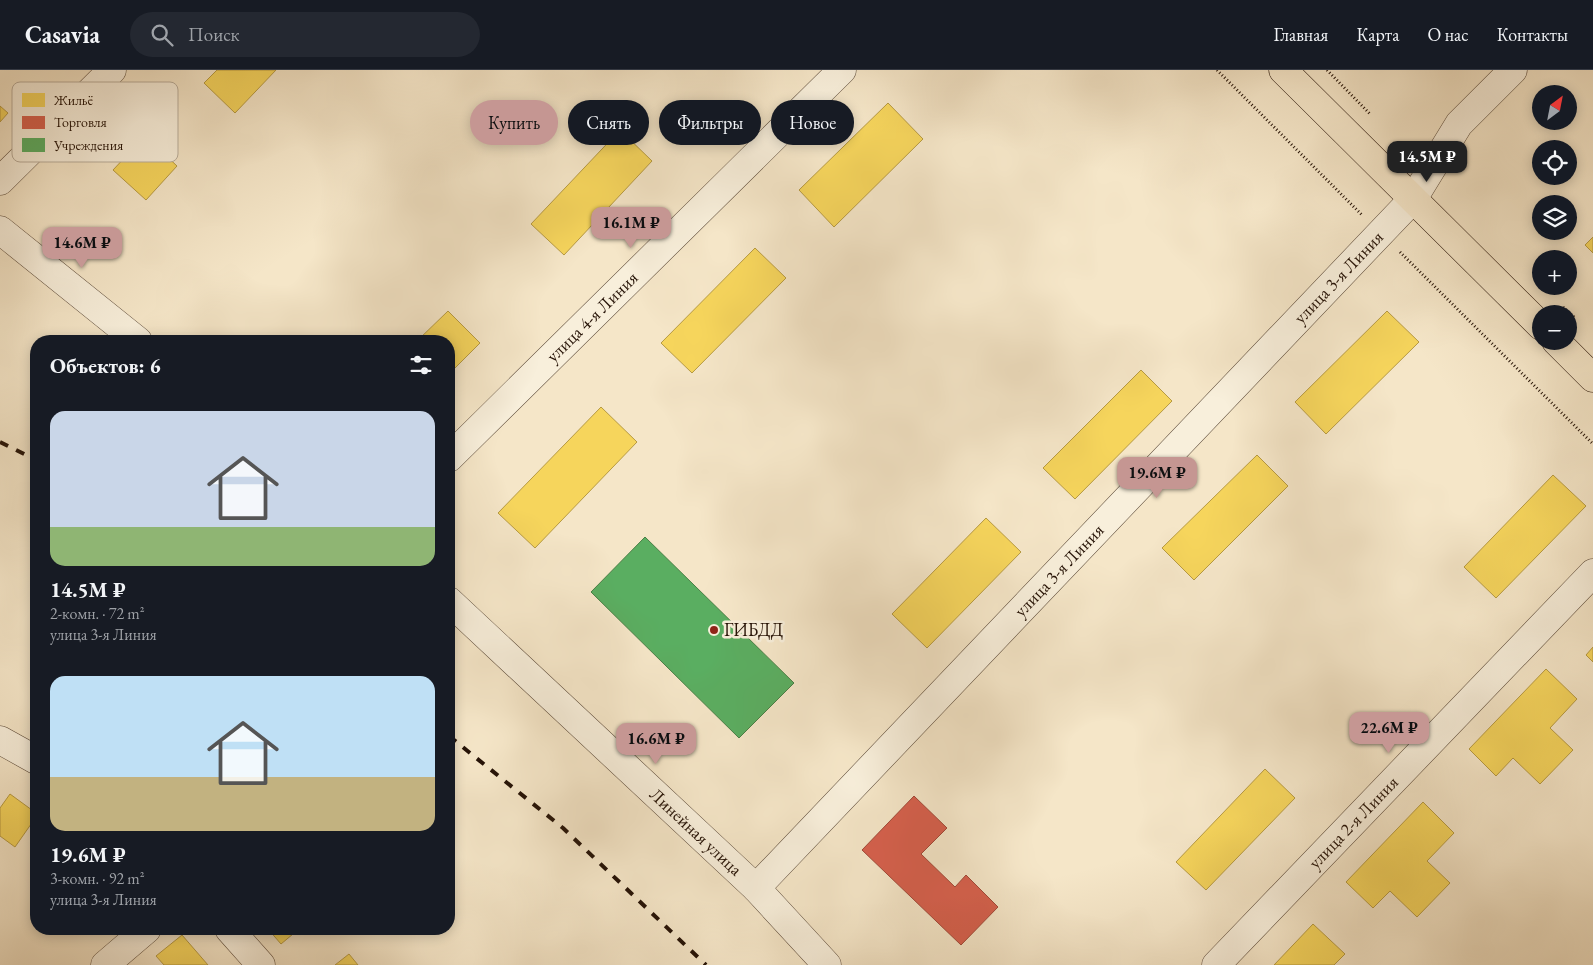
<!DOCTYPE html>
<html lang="ru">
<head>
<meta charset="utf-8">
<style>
  :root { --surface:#171b24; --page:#242831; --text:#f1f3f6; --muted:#9ea1a6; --line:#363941; --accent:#c59692 }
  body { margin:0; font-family:"EB Garamond",serif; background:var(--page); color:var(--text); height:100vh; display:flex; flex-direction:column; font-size:19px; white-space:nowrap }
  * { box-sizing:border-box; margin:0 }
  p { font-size:16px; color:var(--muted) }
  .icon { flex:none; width:28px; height:28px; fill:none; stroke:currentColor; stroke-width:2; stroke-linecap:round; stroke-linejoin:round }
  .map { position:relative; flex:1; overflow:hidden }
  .details { position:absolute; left:30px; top:265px; width:425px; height:600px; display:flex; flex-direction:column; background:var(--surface); border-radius:20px; box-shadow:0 2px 12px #0003 }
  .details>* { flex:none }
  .guide { position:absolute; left:470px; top:30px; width:475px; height:45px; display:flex; gap:10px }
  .needle { width:32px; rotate:32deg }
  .fabs { position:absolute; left:1532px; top:15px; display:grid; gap:10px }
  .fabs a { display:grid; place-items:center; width:45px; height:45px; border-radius:50%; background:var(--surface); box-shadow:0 2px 12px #0003; font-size:25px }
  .price { position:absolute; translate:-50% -42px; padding:0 11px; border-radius:10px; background:var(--accent); color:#111; font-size:16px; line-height:32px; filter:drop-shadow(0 1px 2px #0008) }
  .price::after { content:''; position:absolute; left:50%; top:30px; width:15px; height:11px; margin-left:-8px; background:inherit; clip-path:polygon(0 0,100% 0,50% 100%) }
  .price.active { background:#222; color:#fff }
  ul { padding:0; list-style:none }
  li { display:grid; align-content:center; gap:10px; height:265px; padding:0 20px }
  li span { display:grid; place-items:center; height:155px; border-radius:15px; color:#555 }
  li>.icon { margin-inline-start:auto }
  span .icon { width:90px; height:90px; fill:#fffc; stroke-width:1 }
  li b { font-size:21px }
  h2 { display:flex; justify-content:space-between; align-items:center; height:60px; padding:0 20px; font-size:21px }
  .tag { padding:0 18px; border-radius:22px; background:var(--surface); box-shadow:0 2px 12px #0003; font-size:18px; line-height:45px }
  .tag.active { background:var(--accent); color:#111 }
  header { display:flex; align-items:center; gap:30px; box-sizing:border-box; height:70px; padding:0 25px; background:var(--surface); border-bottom:1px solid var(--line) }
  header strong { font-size:24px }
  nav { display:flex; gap:28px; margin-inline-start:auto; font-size:18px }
  .search { width:350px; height:45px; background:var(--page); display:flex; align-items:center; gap:12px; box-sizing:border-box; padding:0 18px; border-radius:28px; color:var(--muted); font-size:19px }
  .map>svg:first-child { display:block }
  .homes { fill:#f6d55c; stroke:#b79a42 }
  .shops { fill:#d6604d; stroke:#a14938 }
  .public { fill:#5aae61; stroke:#4a7f46 }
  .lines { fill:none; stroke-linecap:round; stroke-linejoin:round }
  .minor-casing { stroke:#594736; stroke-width:29 }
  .major-casing { stroke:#251206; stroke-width:29 }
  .path { stroke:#251206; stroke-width:3; stroke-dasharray:1 2.5; stroke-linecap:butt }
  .minor { stroke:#f8efdb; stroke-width:28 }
  .major { stroke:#f5e6c8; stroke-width:28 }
  .rail { stroke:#251206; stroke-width:4; stroke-dasharray:9 9; stroke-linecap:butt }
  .poi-dot { fill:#8f2418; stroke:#f8efdb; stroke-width:2 }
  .labels { text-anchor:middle; stroke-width:5; stroke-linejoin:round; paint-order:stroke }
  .street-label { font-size:18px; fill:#251206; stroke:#f8efdb }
  .poi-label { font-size:18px; fill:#251206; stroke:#f8efdb; text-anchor:start }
  .key { fill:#f8efdb; stroke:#b9ad9b; stroke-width:1 }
  .key-label { font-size:14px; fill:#251206 }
</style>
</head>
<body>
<header>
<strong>Casavia</strong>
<div class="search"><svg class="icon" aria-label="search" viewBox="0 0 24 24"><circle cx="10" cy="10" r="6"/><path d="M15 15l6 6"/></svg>Поиск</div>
<nav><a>Главная</a><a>Карта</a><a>О нас</a><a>Контакты</a></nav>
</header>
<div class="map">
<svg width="1593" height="895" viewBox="0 0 1593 895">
  <rect width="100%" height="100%" fill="#f5e6c8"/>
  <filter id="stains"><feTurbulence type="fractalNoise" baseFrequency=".004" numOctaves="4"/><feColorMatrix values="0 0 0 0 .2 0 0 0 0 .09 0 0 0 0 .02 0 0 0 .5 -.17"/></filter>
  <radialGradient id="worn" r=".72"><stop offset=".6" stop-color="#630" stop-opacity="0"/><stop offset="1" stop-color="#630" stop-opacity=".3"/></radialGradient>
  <g class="homes">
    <path d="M217,0H276L235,43L204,13Z"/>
    <path d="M888,33L923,69L834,157L799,120Z"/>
    <path d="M0,36L8,43L0,52Z"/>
    <path d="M620,60L652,91L564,185L531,154Z"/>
    <path d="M145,66L177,96L146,130L113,100Z"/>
    <path d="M1593,167V183L1585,175Z"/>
    <path d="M755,178L786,208L692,303L661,273Z"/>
    <path d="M448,241L480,273L449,304V271H417Z"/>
    <path d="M1387,241L1419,272L1326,364L1295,332Z"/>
    <path d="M1141,300L1172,331L1075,429L1043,398Z"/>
    <path d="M601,337L637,372L535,478L498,443Z"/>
    <path d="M1257,385L1288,416L1194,510L1162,478Z"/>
    <path d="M1553,405L1586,436L1496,528L1464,497Z"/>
    <path d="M986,448L1021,482L927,578L892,544Z"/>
    <path d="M1593,577V592L1586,585Z"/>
    <path d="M1546,599L1577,629L1550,658L1573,680L1540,714L1513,688L1496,706L1469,679Z"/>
    <path d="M1265,699L1295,728L1206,820L1176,792Z"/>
    <path d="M10,724L36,743V747L15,777L0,766V738Z"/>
    <path d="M1423,732L1454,763L1427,791L1450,813L1417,847L1390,821L1373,838L1346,812Z"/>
    <path d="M1313,854L1345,884L1334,895H1274Z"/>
    <path d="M268,859H299L281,874Z"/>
    <path d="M182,865L208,895H164L156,886Z"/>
    <path d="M349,884L358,895H335Z"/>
  </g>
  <path class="shops" d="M914,726L947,758L921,784L955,817L966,805L998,837L961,875L862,780Z"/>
  <path class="public" d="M645,467L794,613L739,668L591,522Z"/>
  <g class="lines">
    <defs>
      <g id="minor">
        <path d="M0,111L112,0"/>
        <path d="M0,160L138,271"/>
        <path id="s1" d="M449,388L842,0"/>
        <path id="s2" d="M449,531L756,818L827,895"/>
        <path d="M0,670L36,690"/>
        <path id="s3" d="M756,818L1413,129L1459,54L1513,0"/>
        <path d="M229,859L261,895"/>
        <path d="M105,895L147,859"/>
        <path id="s4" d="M1216,895L1593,503"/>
      </g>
      <g id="major">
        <path d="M1283,0L1541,256"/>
        <path d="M1556,271L1593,308"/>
      </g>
    </defs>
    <use href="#minor" class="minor-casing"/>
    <use href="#major" class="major-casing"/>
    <g class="path">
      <path d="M1217,0L1362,145"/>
      <path d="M1327,0L1371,45"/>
      <path d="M1400,182L1593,374"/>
      <path d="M1563,237L1575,248"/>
    </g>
    <use href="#minor" class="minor"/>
    <use href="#major" class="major"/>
    <g class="rail">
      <path d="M0,372L36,390"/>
      <path d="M449,666L563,758L706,895"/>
    </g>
  </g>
  <circle class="poi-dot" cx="714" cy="560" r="5"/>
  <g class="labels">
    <g class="street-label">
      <text dy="6" stroke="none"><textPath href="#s3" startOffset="844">улица 3-я Линия</textPath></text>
      <text dy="6" stroke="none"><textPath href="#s1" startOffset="201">улица 4-я Линия</textPath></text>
      <text dy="6" stroke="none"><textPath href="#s3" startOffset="439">улица 3-я Линия</textPath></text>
      <text dy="6" stroke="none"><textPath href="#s4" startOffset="198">улица 2-я Линия</textPath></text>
      <text dy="6" stroke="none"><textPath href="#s2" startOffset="338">Линейная улица</textPath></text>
    </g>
    <g class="poi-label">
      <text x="724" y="566">ГИБДД</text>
    </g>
  </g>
  <rect x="12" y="12" width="166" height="80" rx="8" class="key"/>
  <rect x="22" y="23" width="23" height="14" fill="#f6d55c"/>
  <rect x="22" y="46" width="23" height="13" fill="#d6604d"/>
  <rect x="22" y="68" width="23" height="14" fill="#5aae61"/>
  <g class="key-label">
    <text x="54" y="35">Жильё</text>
    <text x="54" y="57">Торговля</text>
    <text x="54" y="80">Учреждения</text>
  </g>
  <rect width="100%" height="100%" filter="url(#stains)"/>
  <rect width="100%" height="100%" fill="url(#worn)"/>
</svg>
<div class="fabs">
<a><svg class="needle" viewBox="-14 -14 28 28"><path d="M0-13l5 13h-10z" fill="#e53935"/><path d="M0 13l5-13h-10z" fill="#9ea1a6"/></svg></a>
<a><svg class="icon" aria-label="locate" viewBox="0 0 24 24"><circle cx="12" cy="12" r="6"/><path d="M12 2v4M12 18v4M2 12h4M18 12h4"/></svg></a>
<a><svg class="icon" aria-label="layers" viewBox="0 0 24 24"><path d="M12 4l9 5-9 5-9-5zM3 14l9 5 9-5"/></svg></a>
<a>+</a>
<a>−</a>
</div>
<b class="price active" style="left:1427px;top:113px">14.5M ₽</b>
<b class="price" style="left:631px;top:179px">16.1M ₽</b>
<b class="price" style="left:82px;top:199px">14.6M ₽</b>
<b class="price" style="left:1157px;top:429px">19.6M ₽</b>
<b class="price" style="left:1389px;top:684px">22.6M ₽</b>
<b class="price" style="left:656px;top:695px">16.6M ₽</b>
<div class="guide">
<a class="tag active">Купить</a>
<a class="tag">Снять</a>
<a class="tag">Фильтры</a>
<a class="tag">Новое</a>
</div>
<section class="details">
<h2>Объектов: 6<svg class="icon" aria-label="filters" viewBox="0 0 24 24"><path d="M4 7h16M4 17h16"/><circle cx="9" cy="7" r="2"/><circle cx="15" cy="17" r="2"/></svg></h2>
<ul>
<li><span style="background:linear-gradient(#c9d6e8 75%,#8fb573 0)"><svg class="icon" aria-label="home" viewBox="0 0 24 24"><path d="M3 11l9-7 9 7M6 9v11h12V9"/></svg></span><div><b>14.5M ₽</b><p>2-комн. · 72 m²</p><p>улица 3-я Линия</p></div></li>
<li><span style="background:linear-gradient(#bfe0f5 65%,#c2b280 0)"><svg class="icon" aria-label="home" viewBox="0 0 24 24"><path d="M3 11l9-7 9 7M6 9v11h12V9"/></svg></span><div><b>19.6M ₽</b><p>3-комн. · 92 m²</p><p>улица 3-я Линия</p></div></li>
</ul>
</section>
</div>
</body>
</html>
